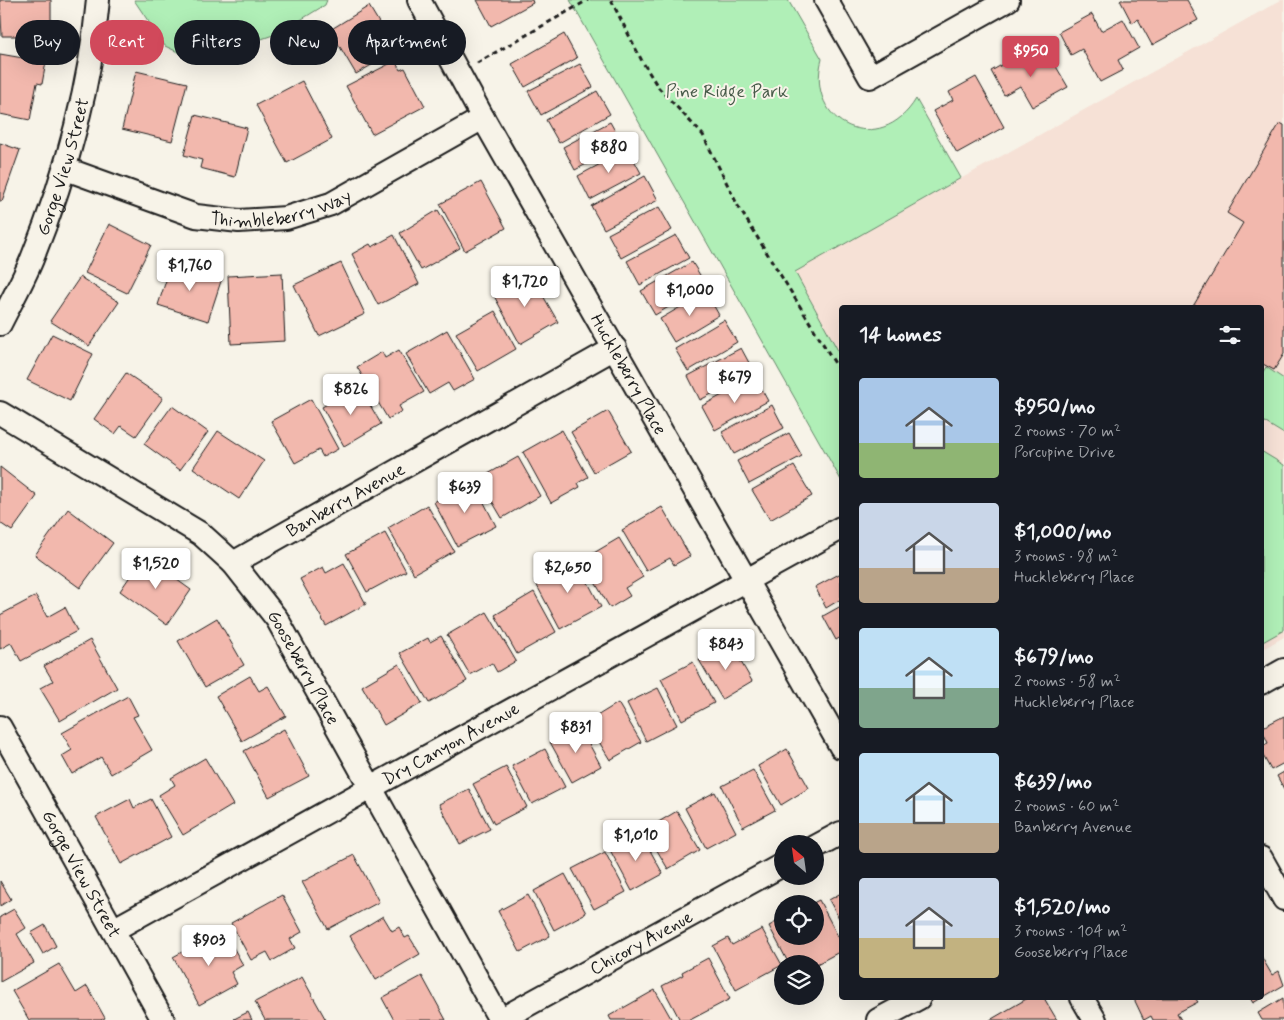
<!DOCTYPE html>
<html lang="en">
<head>
<meta charset="utf-8">
<style>
  :root { --surface:#171b24; --page:#242831; --text:#f1f3f6; --muted:#9ea1a6; --accent:#d1495b }
  body { margin:0; font-family:Mynerve,sans-serif; background:var(--page); color:var(--text); height:100vh; display:flex; flex-direction:column; font-size:19px; white-space:nowrap }
  * { box-sizing:border-box; margin:0 }
  p { font-size:16px; color:var(--muted) }
  .icon { flex:none; width:28px; height:28px; fill:none; stroke:currentColor; stroke-width:2; stroke-linecap:round; stroke-linejoin:round }
  .map { position:relative; flex:1; overflow:hidden }
  .panel { position:absolute; left:839px; top:305px; width:425px; height:695px; display:flex; flex-direction:column; background:var(--surface); border-radius:5px; box-shadow:0 5px 20px #0002 }
  .panel>* { flex:none }
  .hud { position:absolute; left:15px; top:20px; width:475px; height:45px; display:flex; gap:10px }
  .needle { width:32px; rotate:331deg }
  .tools { position:absolute; left:774px; top:835px; display:grid; gap:10px }
  .tools a { display:grid; place-items:center; width:50px; height:50px; border-radius:50%; background:var(--surface); box-shadow:0 5px 20px #0002; font-size:25px }
  .price { position:absolute; translate:-50% -42px; padding:0 11px; border-radius:5px; background:#fff; color:#222; font-size:16px; line-height:32px; filter:drop-shadow(0 1px 2px #0008) }
  .price::after { content:''; position:absolute; left:50%; top:30px; width:15px; height:11px; margin-left:-8px; background:inherit; clip-path:polygon(0 0,100% 0,50% 100%) }
  .price.current { background:var(--accent); color:#fff }
  ul { padding:0; list-style:none }
  li { display:flex; align-items:center; gap:15px; height:125px; padding:0 20px }
  li span { display:grid; place-items:center; flex:none; width:140px; height:100px; border-radius:5px; color:#555 }
  li>.icon { margin-inline-start:auto }
  span .icon { width:60px; height:60px; fill:#fffc; stroke-width:1 }
  li b { font-size:21px }
  h2 { display:flex; justify-content:space-between; align-items:center; height:60px; padding:0 20px; font-size:21px }
  .pill { padding:0 18px; border-radius:22px; background:var(--surface); box-shadow:0 5px 20px #0002; font-size:18px; line-height:45px }
  .pill.current { background:var(--accent); color:#fff }
  .map>svg:first-child { display:block }
  .built { fill:#f6e1d6 }
  .green { fill:#b0efb7; stroke:#66866a }
  .building { fill:#f2b8ad; stroke:#1c1c1c }
  .lines { fill:none; stroke-linecap:round; stroke-linejoin:round }
  .street-casing { stroke:#1c1c1c; stroke-width:26 }
  .path { stroke:#1c1c1c; stroke-width:3; stroke-dasharray:5 4; stroke-linecap:butt }
  .street { stroke:#f7f3e8; stroke-width:22 }
  .labels { text-anchor:middle; stroke-width:4; stroke-linejoin:round; paint-order:stroke }
  .park-label { font-size:18px; fill:#485b4a; stroke:#f7f3e8 }
  .street-label { font-size:18px; fill:#1c1c1c; stroke:#f7f3e8 }
</style>
</head>
<body>
<div class="map">
<svg width="1284" height="1020" viewBox="0 0 1284 1020">
  <rect width="100%" height="100%" fill="#f7f3e8"/>
  <filter id="ink" filterUnits="userSpaceOnUse"><feTurbulence type="fractalNoise" baseFrequency=".02" numOctaves="2"/><feDisplacementMap in="SourceGraphic" scale="10" xChannelSelector="R" yChannelSelector="G"/><feConvolveMatrix kernelMatrix="1 2 1 2 8 2 1 2 1" color-interpolation-filters="sRGB"/></filter>
  <g filter="url(#ink)">
    <path class="built" d="M1281,0H1284V637L1261,650V308H841V356L794,272Z"/>
    <g class="green">
      <path d="M134,0H327L325,5L279,33L197,61L165,46Z"/>
      <path d="M570,0H788L822,59C804,125 881,158 916,99L961,178L795,272L841,356V480Z"/>
      <path d="M1266,367L1284,379V434L1261,420V375Z"/>
      <path d="M1261,451L1284,465V630L1261,643Z"/>
    </g>
    <g class="building">
      <path d="M0,0H51V36H2Z"/>
      <path d="M477,0H532L533,3L491,26Z"/>
      <path d="M1120,0H1187L1198,20L1152,45L1138,19L1132,23Z"/>
      <path d="M369,6L396,51L356,74L330,30Z"/>
      <path d="M1092,14L1101,31L1123,19L1139,48L1118,60L1123,70L1100,82L1082,49L1071,55L1059,32Z"/>
      <path d="M564,34L577,58L525,87L512,64Z"/>
      <path d="M1047,51L1068,87L1032,107L1020,86L1004,95L991,71L1023,53L1028,62Z"/>
      <path d="M0,54L46,62L42,84L37,83L30,120L0,114Z"/>
      <path d="M395,61L400,70L405,68L425,106L372,134L346,86Z"/>
      <path d="M580,64L593,87L541,115L528,91Z"/>
      <path d="M136,71L187,83L172,141L122,129Z"/>
      <path d="M976,77L1004,127L957,153L933,111L953,100L949,92Z"/>
      <path d="M302,81L332,139L287,163L256,105Z"/>
      <path d="M597,91L610,114L559,143L546,120Z"/>
      <path d="M195,115L247,128L235,177L200,168L202,160L184,155Z"/>
      <path d="M610,122L623,145L575,170L563,147Z"/>
      <path d="M1280,123L1284,125V354L1274,370L1261,363V308H1192L1243,223L1227,213Z"/>
      <path d="M0,143L20,150L2,201H0Z"/>
      <path d="M628,149L641,173L590,200L578,176Z"/>
      <path d="M645,176L658,200L604,229L591,206Z"/>
      <path d="M481,182L506,228L465,251L440,204Z"/>
      <path d="M659,207L672,230L621,258L608,234Z"/>
      <path d="M438,210L460,248L421,270L400,233Z"/>
      <path d="M109,224L151,245L127,293L85,273Z"/>
      <path d="M394,235L419,284L378,305L352,254L370,244L372,247Z"/>
      <path d="M676,235L689,258L640,285L627,261Z"/>
      <path d="M172,262L222,278L208,321L158,305Z"/>
      <path d="M692,262L706,285L655,315L641,291Z"/>
      <path d="M341,263L365,314L319,336L294,285Z"/>
      <path d="M282,273L285,341L231,344L228,276Z"/>
      <path d="M530,273L558,322L520,344L493,294Z"/>
      <path d="M80,277L119,302L89,346L50,321Z"/>
      <path d="M706,292L719,315L674,342L660,319Z"/>
      <path d="M495,311L516,349L478,371L456,333Z"/>
      <path d="M724,320L737,342L688,371L675,349Z"/>
      <path d="M447,330L475,379L453,391L448,383L429,394L406,354Z"/>
      <path d="M52,334L93,354L70,401L27,380Z"/>
      <path d="M741,348L754,372L700,400L688,376Z"/>
      <path d="M399,350L424,392L399,406L402,411L388,419L357,367L382,352L385,358Z"/>
      <path d="M126,373L163,398L136,436L121,426L115,434L94,419Z"/>
      <path d="M755,377L768,401L715,430L702,406Z"/>
      <path d="M359,386L381,424L344,446L322,407Z"/>
      <path d="M311,399L338,449L323,457L319,450L295,463L271,421Z"/>
      <path d="M772,405L784,428L734,454L722,432Z"/>
      <path d="M172,406L208,432L180,470L144,444Z"/>
      <path d="M608,411L631,451L594,472L571,432Z"/>
      <path d="M562,430L588,477L578,483L580,487L551,503L523,452Z"/>
      <path d="M218,431L264,461L239,499L193,468Z"/>
      <path d="M789,433L802,456L749,484L737,461Z"/>
      <path d="M518,457L540,496L502,518L479,479Z"/>
      <path d="M794,466L812,496L770,520L752,490Z"/>
      <path d="M0,467L37,496L12,531L0,523Z"/>
      <path d="M473,481L496,526L457,546L434,502Z"/>
      <path d="M427,505L454,551L414,574L388,528Z"/>
      <path d="M662,507L690,556L674,565L670,558L646,571L622,530Z"/>
      <path d="M68,509L113,543L80,588L35,555Z"/>
      <path d="M385,533L406,571L367,592L346,554Z"/>
      <path d="M619,538L643,577L625,588L630,596L610,608L582,560Z"/>
      <path d="M144,556L191,590L167,625L120,591Z"/>
      <path d="M575,558L601,607L560,629L534,580Z"/>
      <path d="M344,563L366,604L326,626L300,579L323,567L326,573Z"/>
      <path d="M841,573V599L826,608L815,587Z"/>
      <path d="M534,592L556,632L517,654L495,615Z"/>
      <path d="M36,596L47,617L65,607L77,631L21,661L11,643L0,649V615Z"/>
      <path d="M841,606V637L836,640L823,616Z"/>
      <path d="M487,612L516,661L497,672L492,663L470,675L447,635Z"/>
      <path d="M217,618L244,665L205,687L178,641Z"/>
      <path d="M441,636L467,681L429,703L400,653L428,638L430,642Z"/>
      <path d="M90,640L117,688L60,721L40,688L53,681L44,666Z"/>
      <path d="M730,643L752,681L722,699L699,660Z"/>
      <path d="M693,662L714,703L682,720L661,679Z"/>
      <path d="M399,664L422,703L384,725L362,686Z"/>
      <path d="M250,676L259,691L268,686L286,716L242,741L216,696Z"/>
      <path d="M658,688L677,725L646,741L627,703Z"/>
      <path d="M128,696L138,715L133,717L152,750L111,774L101,757L72,774L62,756L72,750L62,733Z"/>
      <path d="M618,703L641,742L610,760L587,722Z"/>
      <path d="M1284,716V763L1271,770L1261,752V747L1268,743L1261,728Z"/>
      <path d="M580,727L601,766L572,782L550,742Z"/>
      <path d="M284,729L309,776L269,797L244,751Z"/>
      <path d="M545,749L565,787L532,804L512,766Z"/>
      <path d="M787,749L809,788L781,805L758,766Z"/>
      <path d="M205,758L233,805L183,835L159,795L175,785L171,778Z"/>
      <path d="M506,767L527,807L494,824L473,784Z"/>
      <path d="M753,770L775,810L743,827L722,786Z"/>
      <path d="M1284,772V789L1277,776Z"/>
      <path d="M469,789L490,829L460,844L439,804Z"/>
      <path d="M715,792L736,832L706,848L685,808Z"/>
      <path d="M130,799L134,808L151,799L171,837L121,864L96,817Z"/>
      <path d="M677,811L700,850L668,869L645,830Z"/>
      <path d="M641,834L663,874L632,891L610,850Z"/>
      <path d="M605,852L626,892L594,909L572,869Z"/>
      <path d="M354,855L379,902L328,929L302,882Z"/>
      <path d="M565,874L586,913L554,930L534,891Z"/>
      <path d="M0,881L11,899L0,906Z"/>
      <path d="M841,893V922L829,900Z"/>
      <path d="M282,895L302,932L290,939L295,948L272,961L267,952L251,960L231,923Z"/>
      <path d="M528,895L550,936L520,952L498,911Z"/>
      <path d="M819,900L841,942V951L815,965L789,964L769,926L782,919V936H815V904H811Z"/>
      <path d="M14,909L26,928L17,934L34,963L0,982V917Z"/>
      <path d="M383,916L392,931L399,927L405,938L409,936L420,954L376,980L350,936Z"/>
      <path d="M45,925L56,946L43,954L31,933Z"/>
      <path d="M223,929L243,965L231,972L237,984L199,1005L173,957Z"/>
      <path d="M762,929L782,965L736,990L713,946L728,938L732,945Z"/>
      <path d="M1261,956L1272,975L1279,971L1284,985L1253,1003L1250,998H1261Z"/>
      <path d="M708,958L730,999L690,1020H680L662,986L683,975L682,972Z"/>
      <path d="M59,964L76,993L87,986L105,1018L101,1020H29L12,991Z"/>
      <path d="M422,976L446,1020H394L382,998Z"/>
      <path d="M302,977L326,1020H265L255,1002Z"/>
      <path d="M655,990L672,1020H611L609,1016Z"/>
      <path d="M1028,998H1044L1057,1020H990Z"/>
      <path d="M1137,998H1195L1198,1002L1177,1013L1181,1020H1153L1151,1016L1144,1020L1134,999Z"/>
      <path d="M1283,998L1284,1020H1262L1258,1013Z"/>
      <path d="M248,1012L252,1020H235L234,1019Z"/>
    </g>
    <g class="lines">
      <defs>
        <g id="street">
          <path id="s1" d="M419,0L483,118L841,747"/>
          <path d="M826,0L870,77L1008,0"/>
          <path id="s2" d="M66,169L196,216L239,221L286,218L331,204L483,118"/>
          <path id="s3" d="M0,324C11,302 23,281 32,259C66,175 90,89 98,0"/>
          <path id="s4" d="M0,413L201,534L233,563L277,619L500,1020"/>
          <path id="s5" d="M233,563L615,348"/>
          <path d="M1261,683L1284,670"/>
          <path id="s6" d="M0,727L163,1020"/>
          <path d="M815,847L841,833"/>
          <path d="M1261,858L1284,899"/>
          <path id="s7" d="M113,930L841,528"/>
          <path d="M1082,998L1095,1020"/>
          <path id="s8" d="M500,1020L782,865"/>
          <path d="M878,1020L919,998"/>
        </g>
      </defs>
      <use href="#street" class="street-casing"/>
      <g class="path">
        <path d="M611,0L642,61L658,87L703,135L738,206L841,373"/>
        <path d="M477,63L588,0"/>
      </g>
      <use href="#street" class="street"/>
    </g>
  </g>
  <g class="labels">
    <g class="park-label">
      <text x="727" y="97">Pine Ridge Park</text>
    </g>
    <g class="street-label">
      <text dy="6" stroke="none"><textPath href="#s3" startOffset="170">Gorge View Street</textPath></text>
      <text dy="6" stroke="none"><textPath href="#s2" startOffset="225">Thimbleberry Way</textPath></text>
      <text dy="6" stroke="none"><textPath href="#s1" startOffset="429">Huckleberry Place</textPath></text>
      <text dy="6" stroke="none"><textPath href="#s5" startOffset="129">Banberry Avenue</textPath></text>
      <text dy="6" stroke="none"><textPath href="#s4" startOffset="404">Gooseberry Place</textPath></text>
      <text dy="6" stroke="none"><textPath href="#s7" startOffset="386">Dry Canyon Avenue</textPath></text>
      <text dy="6" stroke="none"><textPath href="#s6" startOffset="168">Gorge View Street</textPath></text>
      <text dy="6" stroke="none"><textPath href="#s8" startOffset="161">Chicory Avenue</textPath></text>
    </g>
  </g>
</svg>
<div class="tools">
<a><svg class="needle" viewBox="-14 -14 28 28"><path d="M0-13l5 13h-10z" fill="#e53935"/><path d="M0 13l5-13h-10z" fill="#9ea1a6"/></svg></a>
<a><svg class="icon" aria-label="locate" viewBox="0 0 24 24"><circle cx="12" cy="12" r="6"/><path d="M12 2v4M12 18v4M2 12h4M18 12h4"/></svg></a>
<a><svg class="icon" aria-label="layers" viewBox="0 0 24 24"><path d="M12 4l9 5-9 5-9-5zM3 14l9 5 9-5"/></svg></a>
</div>
<b class="price current" style="left:1031px;top:78px">$950</b>
<b class="price" style="left:609px;top:174px">$880</b>
<b class="price" style="left:190px;top:292px">$1,760</b>
<b class="price" style="left:525px;top:308px">$1,720</b>
<b class="price" style="left:690px;top:317px">$1,000</b>
<b class="price" style="left:735px;top:404px">$679</b>
<b class="price" style="left:351px;top:416px">$826</b>
<b class="price" style="left:465px;top:514px">$639</b>
<b class="price" style="left:156px;top:590px">$1,520</b>
<b class="price" style="left:568px;top:594px">$2,650</b>
<b class="price" style="left:726px;top:671px">$843</b>
<b class="price" style="left:576px;top:754px">$831</b>
<b class="price" style="left:636px;top:862px">$1,010</b>
<b class="price" style="left:209px;top:967px">$903</b>
<div class="hud">
<a class="pill">Buy</a>
<a class="pill current">Rent</a>
<a class="pill">Filters</a>
<a class="pill">New</a>
<a class="pill">Apartment</a>
</div>
<section class="panel">
<h2>14 homes<svg class="icon" aria-label="filters" viewBox="0 0 24 24"><path d="M4 7h16M4 17h16"/><circle cx="9" cy="7" r="2"/><circle cx="15" cy="17" r="2"/></svg></h2>
<ul>
<li><span style="background:linear-gradient(#a9c7e8 65%,#8fb573 0)"><svg class="icon" aria-label="home" viewBox="0 0 24 24"><path d="M3 11l9-7 9 7M6 9v11h12V9"/></svg></span><div><b>$950/mo</b><p>2 rooms · 70 m²</p><p>Porcupine Drive</p></div></li>
<li><span style="background:linear-gradient(#c9d6e8 65%,#b9a48a 0)"><svg class="icon" aria-label="home" viewBox="0 0 24 24"><path d="M3 11l9-7 9 7M6 9v11h12V9"/></svg></span><div><b>$1,000/mo</b><p>3 rooms · 98 m²</p><p>Huckleberry Place</p></div></li>
<li><span style="background:linear-gradient(#bfe0f5 60%,#7fa58c 0)"><svg class="icon" aria-label="home" viewBox="0 0 24 24"><path d="M3 11l9-7 9 7M6 9v11h12V9"/></svg></span><div><b>$679/mo</b><p>2 rooms · 58 m²</p><p>Huckleberry Place</p></div></li>
<li><span style="background:linear-gradient(#bfe0f5 70%,#b9a48a 0)"><svg class="icon" aria-label="home" viewBox="0 0 24 24"><path d="M3 11l9-7 9 7M6 9v11h12V9"/></svg></span><div><b>$639/mo</b><p>2 rooms · 60 m²</p><p>Banberry Avenue</p></div></li>
<li><span style="background:linear-gradient(#c9d6e8 60%,#c2b280 0)"><svg class="icon" aria-label="home" viewBox="0 0 24 24"><path d="M3 11l9-7 9 7M6 9v11h12V9"/></svg></span><div><b>$1,520/mo</b><p>3 rooms · 104 m²</p><p>Gooseberry Place</p></div></li>
</ul>
</section>
</div>
</body>
</html>
